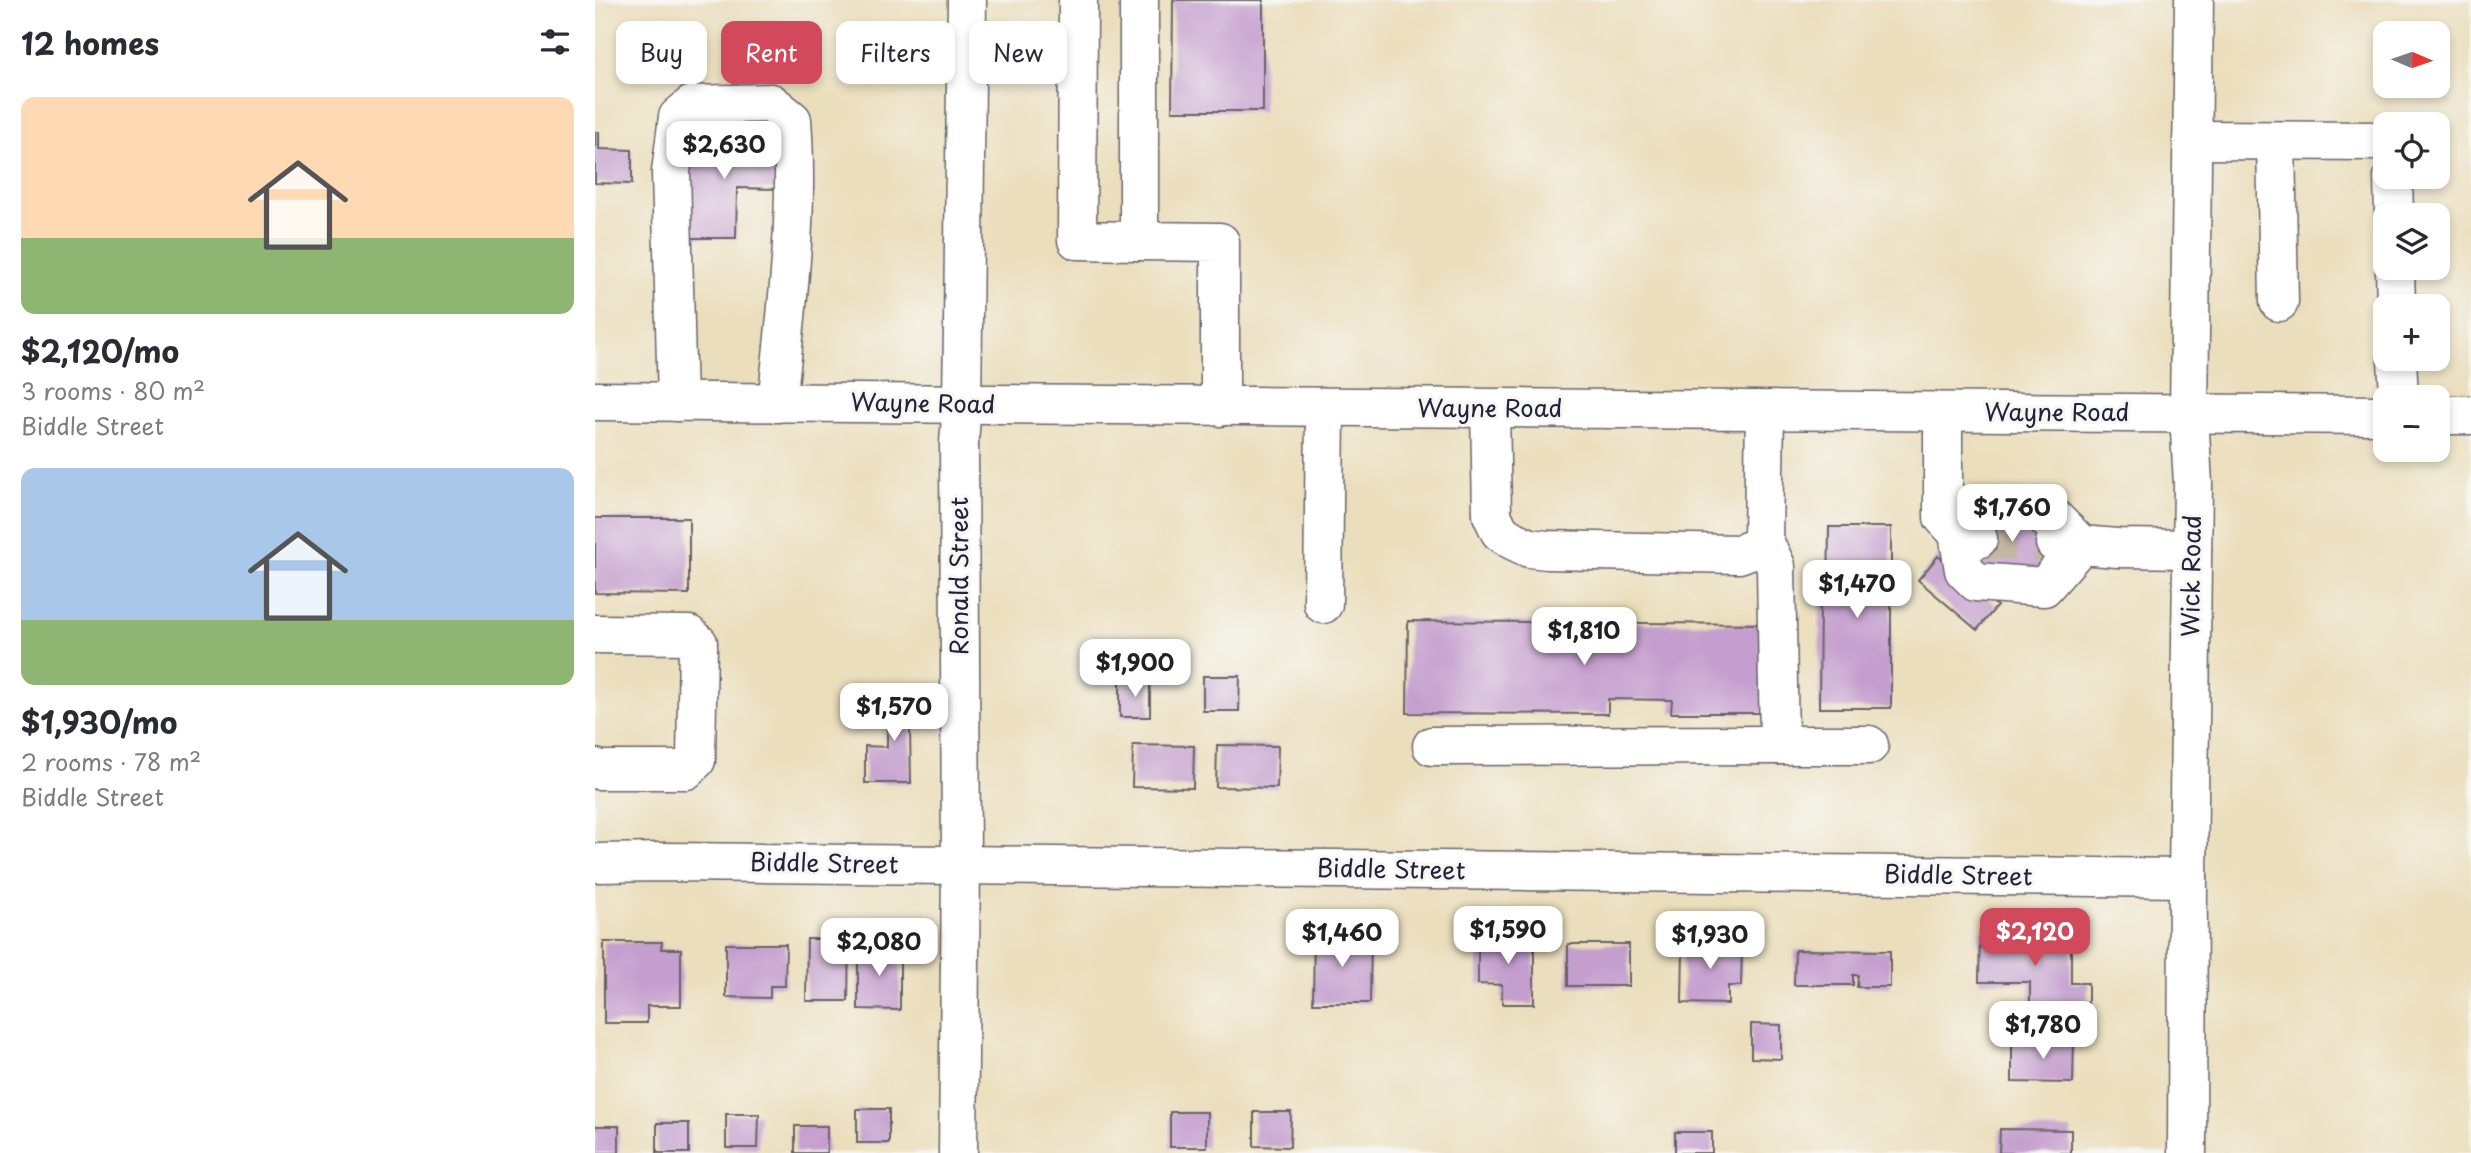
<!DOCTYPE html>
<html lang="en">
<head>
<meta charset="utf-8">
<style>
  :root { --surface:#fff; --page:#f2f2f3; --text:#2b2b33; --muted:#7c7c81; --accent:#d1495b }
  body { margin:0; font-family:"Playpen Sans",sans-serif; background:var(--page); color:var(--text); height:100vh; display:flex; flex-direction:column; font-size:26px; white-space:nowrap }
  * { box-sizing:border-box; margin:0 }
  p { font-size:23px; color:var(--muted) }
  .icon { flex:none; width:38px; height:38px; fill:none; stroke:currentColor; stroke-width:2; stroke-linecap:round; stroke-linejoin:round }
  .map { position:relative; flex:1; overflow:hidden }
  .panel { display:flex; flex-direction:column; background:var(--surface); width:595px }
  .panel>* { flex:none }
  .top-card { position:absolute; left:21px; top:21px; width:665px; height:63px; display:flex; gap:14px }
  .needle { width:46px; rotate:92deg }
  .controls { position:absolute; left:1778px; top:21px; display:grid; gap:14px }
  .controls a { display:grid; place-items:center; width:77px; height:77px; border-radius:14px; background:var(--surface); box-shadow:0 4px 10px #0003; font-size:35px }
  .price { position:absolute; translate:-50% -60px; padding:0 16px; border-radius:14px; background:#fff; color:#222; font-size:23px; line-height:46px; filter:drop-shadow(0 2px 4px #0008) }
  .price::after { content:''; position:absolute; left:50%; top:42px; width:21px; height:16px; margin-left:-10px; background:inherit; clip-path:polygon(0 0,100% 0,50% 100%) }
  .price.selected { background:var(--accent); color:#fff }
  ul { padding:0; list-style:none }
  li { display:grid; align-content:center; gap:14px; height:371px; padding:0 21px }
  li span { display:grid; place-items:center; height:217px; border-radius:14px; color:#555 }
  li>.icon { margin-inline-start:auto }
  span .icon { width:126px; height:126px; fill:#fffc; stroke-width:1 }
  li b { font-size:30px }
  h2 { display:flex; justify-content:space-between; align-items:center; height:84px; padding:0 21px; font-size:30px }
  .pill { padding:0 24px; border-radius:14px; background:var(--surface); box-shadow:0 4px 10px #0003; font-size:24px; line-height:63px }
  .pill.selected { background:var(--accent); color:#fff }
  main { display:flex; flex:1; min-height:0 }
  .map>svg:first-child { display:block }
  .building { fill:#c49ece }
  .lines { fill:none; stroke-linecap:round; stroke-linejoin:round }
  .minor-tunnel { stroke:#c3b8a2; stroke-width:38; stroke-dasharray:38 19; stroke-linecap:butt }
  .minor-casing { stroke:#686468; stroke-width:41 }
  .major-casing { stroke:#686468; stroke-width:41 }
  .minor { stroke:#fff; stroke-width:38 }
  .major { stroke:#fff; stroke-width:38 }
  .labels { text-anchor:middle; stroke-width:6; stroke-linejoin:round; paint-order:stroke }
  .street-label { font-size:24px; fill:#22223b; stroke:#f6f6f2 }
</style>
</head>
<body>
<main>
<section class="panel">
<h2>12 homes<svg class="icon" aria-label="filters" viewBox="0 0 24 24"><path d="M4 7h16M4 17h16"/><circle cx="9" cy="7" r="2"/><circle cx="15" cy="17" r="2"/></svg></h2>
<ul>
<li><span style="background:linear-gradient(#ffd9b3 65%,#8fb573 0)"><svg class="icon" aria-label="home" viewBox="0 0 24 24"><path d="M3 11l9-7 9 7M6 9v11h12V9"/></svg></span><div><b>$2,120/mo</b><p>3 rooms · 80 m²</p><p>Biddle Street</p></div></li>
<li><span style="background:linear-gradient(#a9c7e8 70%,#8fb573 0)"><svg class="icon" aria-label="home" viewBox="0 0 24 24"><path d="M3 11l9-7 9 7M6 9v11h12V9"/></svg></span><div><b>$1,930/mo</b><p>2 rooms · 78 m²</p><p>Biddle Street</p></div></li>
</ul>
</section>
<div class="map">
<svg width="1876" height="1153" viewBox="0 0 1876 1153">
  <rect width="100%" height="100%" fill="#f6f6f2"/>
  <filter id="ink" filterUnits="userSpaceOnUse"><feTurbulence type="fractalNoise" baseFrequency=".0143" numOctaves="2"/><feDisplacementMap in="SourceGraphic" scale="14" xChannelSelector="R" yChannelSelector="G"/><feConvolveMatrix kernelMatrix="1 2 1 2 8 2 1 2 1" color-interpolation-filters="sRGB"/></filter>
  <filter id="wash" filterUnits="userSpaceOnUse"><feTurbulence type="fractalNoise" baseFrequency=".00686" numOctaves="4" result="noise"/><feDisplacementMap in="SourceGraphic" scale="28" xChannelSelector="R" yChannelSelector="G"/><feGaussianBlur stdDeviation="1.57" result="paint"/><feColorMatrix in="noise" values="0 0 0 0 0 0 0 0 0 0 0 0 0 0 0 0 0 1.4 0 .05"/><feComposite in="paint" operator="in"/></filter>
  <g filter="url(#wash)">
    <rect width="100%" height="100%" fill="#ebdebc"/>
    <g id="blocks">
      <g class="building">
        <path d="M578,0H668V111H577Z"/>
        <path d="M0,132H4V149L37,150V184L0,183Z"/>
        <path d="M90,137L182,138V189L142,188L141,238H89Z"/>
        <path d="M1384,509L1452,511L1449,579L1382,577Z"/>
        <path d="M0,518H94V594L0,593Z"/>
        <path d="M1234,527H1296V708H1224L1225,597L1233,596Z"/>
        <path d="M1343,556L1402,606L1382,630L1323,580Z"/>
        <path d="M813,621L1171,624V713H1076L1077,700L1013,699V714L812,713Z"/>
        <path d="M608,676H645L644,711H608Z"/>
        <path d="M525,681L555,682V717H525Z"/>
        <path d="M292,695H324V728H315L316,783H270V746L292,747Z"/>
        <path d="M538,745L599,746L598,788L537,787Z"/>
        <path d="M622,745L683,746L682,788L621,787Z"/>
        <path d="M1385,930H1476V983H1493V1014H1435V982H1384Z"/>
        <path d="M719,935H776L775,1003H718Z"/>
        <path d="M883,935L939,936V1004H907V985L883,984Z"/>
        <path d="M1091,938H1127V948L1147,949L1146,986H1133V1004L1087,1003L1088,948H1091Z"/>
        <path d="M212,939H254L253,1001H211Z"/>
        <path d="M9,942H67L66,949H86V1006H52V1023H9Z"/>
        <path d="M131,944H191L190,986H175V998L131,997Z"/>
        <rect x="973" y="944" width="61" height="42"/>
        <path d="M263,947L305,948V1010L263,1009Z"/>
        <path d="M1200,950L1295,951V987H1262L1263,975H1258V985H1199Z"/>
        <path d="M1156,1024L1186,1025V1059L1156,1058Z"/>
        <path d="M1417,1040L1479,1041L1478,1083L1417,1082Z"/>
        <rect x="262" y="1109" width="32" height="34"/>
        <rect x="575" y="1112" width="37" height="35"/>
        <path d="M659,1112H696L695,1147L659,1146Z"/>
        <path d="M131,1114H164L163,1148H131Z"/>
        <rect x="62" y="1123" width="32" height="30"/>
        <rect x="0" y="1126" width="24" height="27"/>
        <rect x="200" y="1126" width="32" height="27"/>
        <path d="M1405,1129L1476,1130V1153H1404Z"/>
        <rect x="1080" y="1132" width="37" height="21"/>
      </g>
    </g>
  </g>
  <g filter="url(#ink)">
    <use href="#blocks" fill-opacity="0" stroke="#686468" stroke-width="2"/>
    <g class="lines">
      <path class="minor-tunnel" d="M1383,539L1451,542"/>
      <defs>
        <g id="minor">
          <path d="M483,0L482,240L544,241"/>
          <path d="M544,0V241L625,242V407"/>
          <path d="M1597,140L1790,141"/>
          <path d="M1681,141L1684,302"/>
          <path d="M1798,177L1799,215"/>
          <path d="M1800,268L1801,306"/>
          <path d="M1802,359L1804,397"/>
          <path d="M82,402L76,172L83,117L97,105L176,103L197,120C204,214 192,309 182,403"/>
          <path d="M895,409L897,515L905,532L917,540L934,548L952,550L1144,554L1160,548L1168,539L1170,411"/>
          <path d="M1348,412V517L1363,533L1383,539"/>
          <path d="M1384,516H1378L1363,533L1369,570L1381,582L1449,587L1486,545L1459,518L1452,519"/>
          <path d="M1168,539L1181,566L1184,745H1274"/>
          <path d="M1460,543L1523,548L1597,549"/>
          <path d="M728,604L730,408"/>
          <path d="M0,634L94,635L103,643L101,760L91,770H2L0,768"/>
          <path d="M837,746L1184,745"/>
          <path d="M0,863L72,862L1593,878"/>
          <path d="M363,1153L366,865L364,443L367,405L372,0"/>
          <path d="M1592,1153L1593,878L1598,484L1594,414L1599,0"/>
        </g>
        <g id="major">
          <path d="M0,401L1790,415"/>
          <path d="M1843,415H1876"/>
        </g>
      </defs>
      <use href="#minor" class="minor-casing"/>
      <use href="#major" class="major-casing"/>
      <use href="#minor" class="minor"/>
      <use href="#major" class="major"/>
    </g>
  </g>
  <g class="labels">
    <g class="street-label">
      <text transform="translate(328 404) rotate(1)" y="8">Wayne Road</text>
      <text x="895" y="417">Wayne Road</text>
      <text x="1462" y="421">Wayne Road</text>
      <text transform="translate(365 576) rotate(-90)" y="8">Ronald Street</text>
      <text transform="translate(1597 576) rotate(-89)" y="8">Wick Road</text>
      <text transform="translate(229 864) rotate(1)" y="8">Biddle Street</text>
      <text transform="translate(796 870) rotate(1)" y="8">Biddle Street</text>
      <text transform="translate(1363 876) rotate(1)" y="8">Biddle Street</text>
    </g>
  </g>
</svg>
<div class="controls">
<a><svg class="needle" viewBox="-14 -14 28 28"><path d="M0-13l5 13h-10z" fill="#e53935"/><path d="M0 13l5-13h-10z" fill="#7c7c81"/></svg></a>
<a><svg class="icon" aria-label="locate" viewBox="0 0 24 24"><circle cx="12" cy="12" r="6"/><path d="M12 2v4M12 18v4M2 12h4M18 12h4"/></svg></a>
<a><svg class="icon" aria-label="layers" viewBox="0 0 24 24"><path d="M12 4l9 5-9 5-9-5zM3 14l9 5 9-5"/></svg></a>
<a>+</a>
<a>−</a>
</div>
<b class="price" style="left:129px;top:181px">$2,630</b>
<b class="price" style="left:1417px;top:544px">$1,760</b>
<b class="price" style="left:1262px;top:620px">$1,470</b>
<b class="price" style="left:989px;top:667px">$1,810</b>
<b class="price" style="left:540px;top:699px">$1,900</b>
<b class="price" style="left:299px;top:743px">$1,570</b>
<b class="price" style="left:913px;top:966px">$1,590</b>
<b class="price selected" style="left:1440px;top:968px">$2,120</b>
<b class="price" style="left:747px;top:969px">$1,460</b>
<b class="price" style="left:1115px;top:971px">$1,930</b>
<b class="price" style="left:284px;top:978px">$2,080</b>
<b class="price" style="left:1448px;top:1061px">$1,780</b>
<div class="top-card">
<a class="pill">Buy</a>
<a class="pill selected">Rent</a>
<a class="pill">Filters</a>
<a class="pill">New</a>
</div>
</div>
</main>
</body>
</html>
